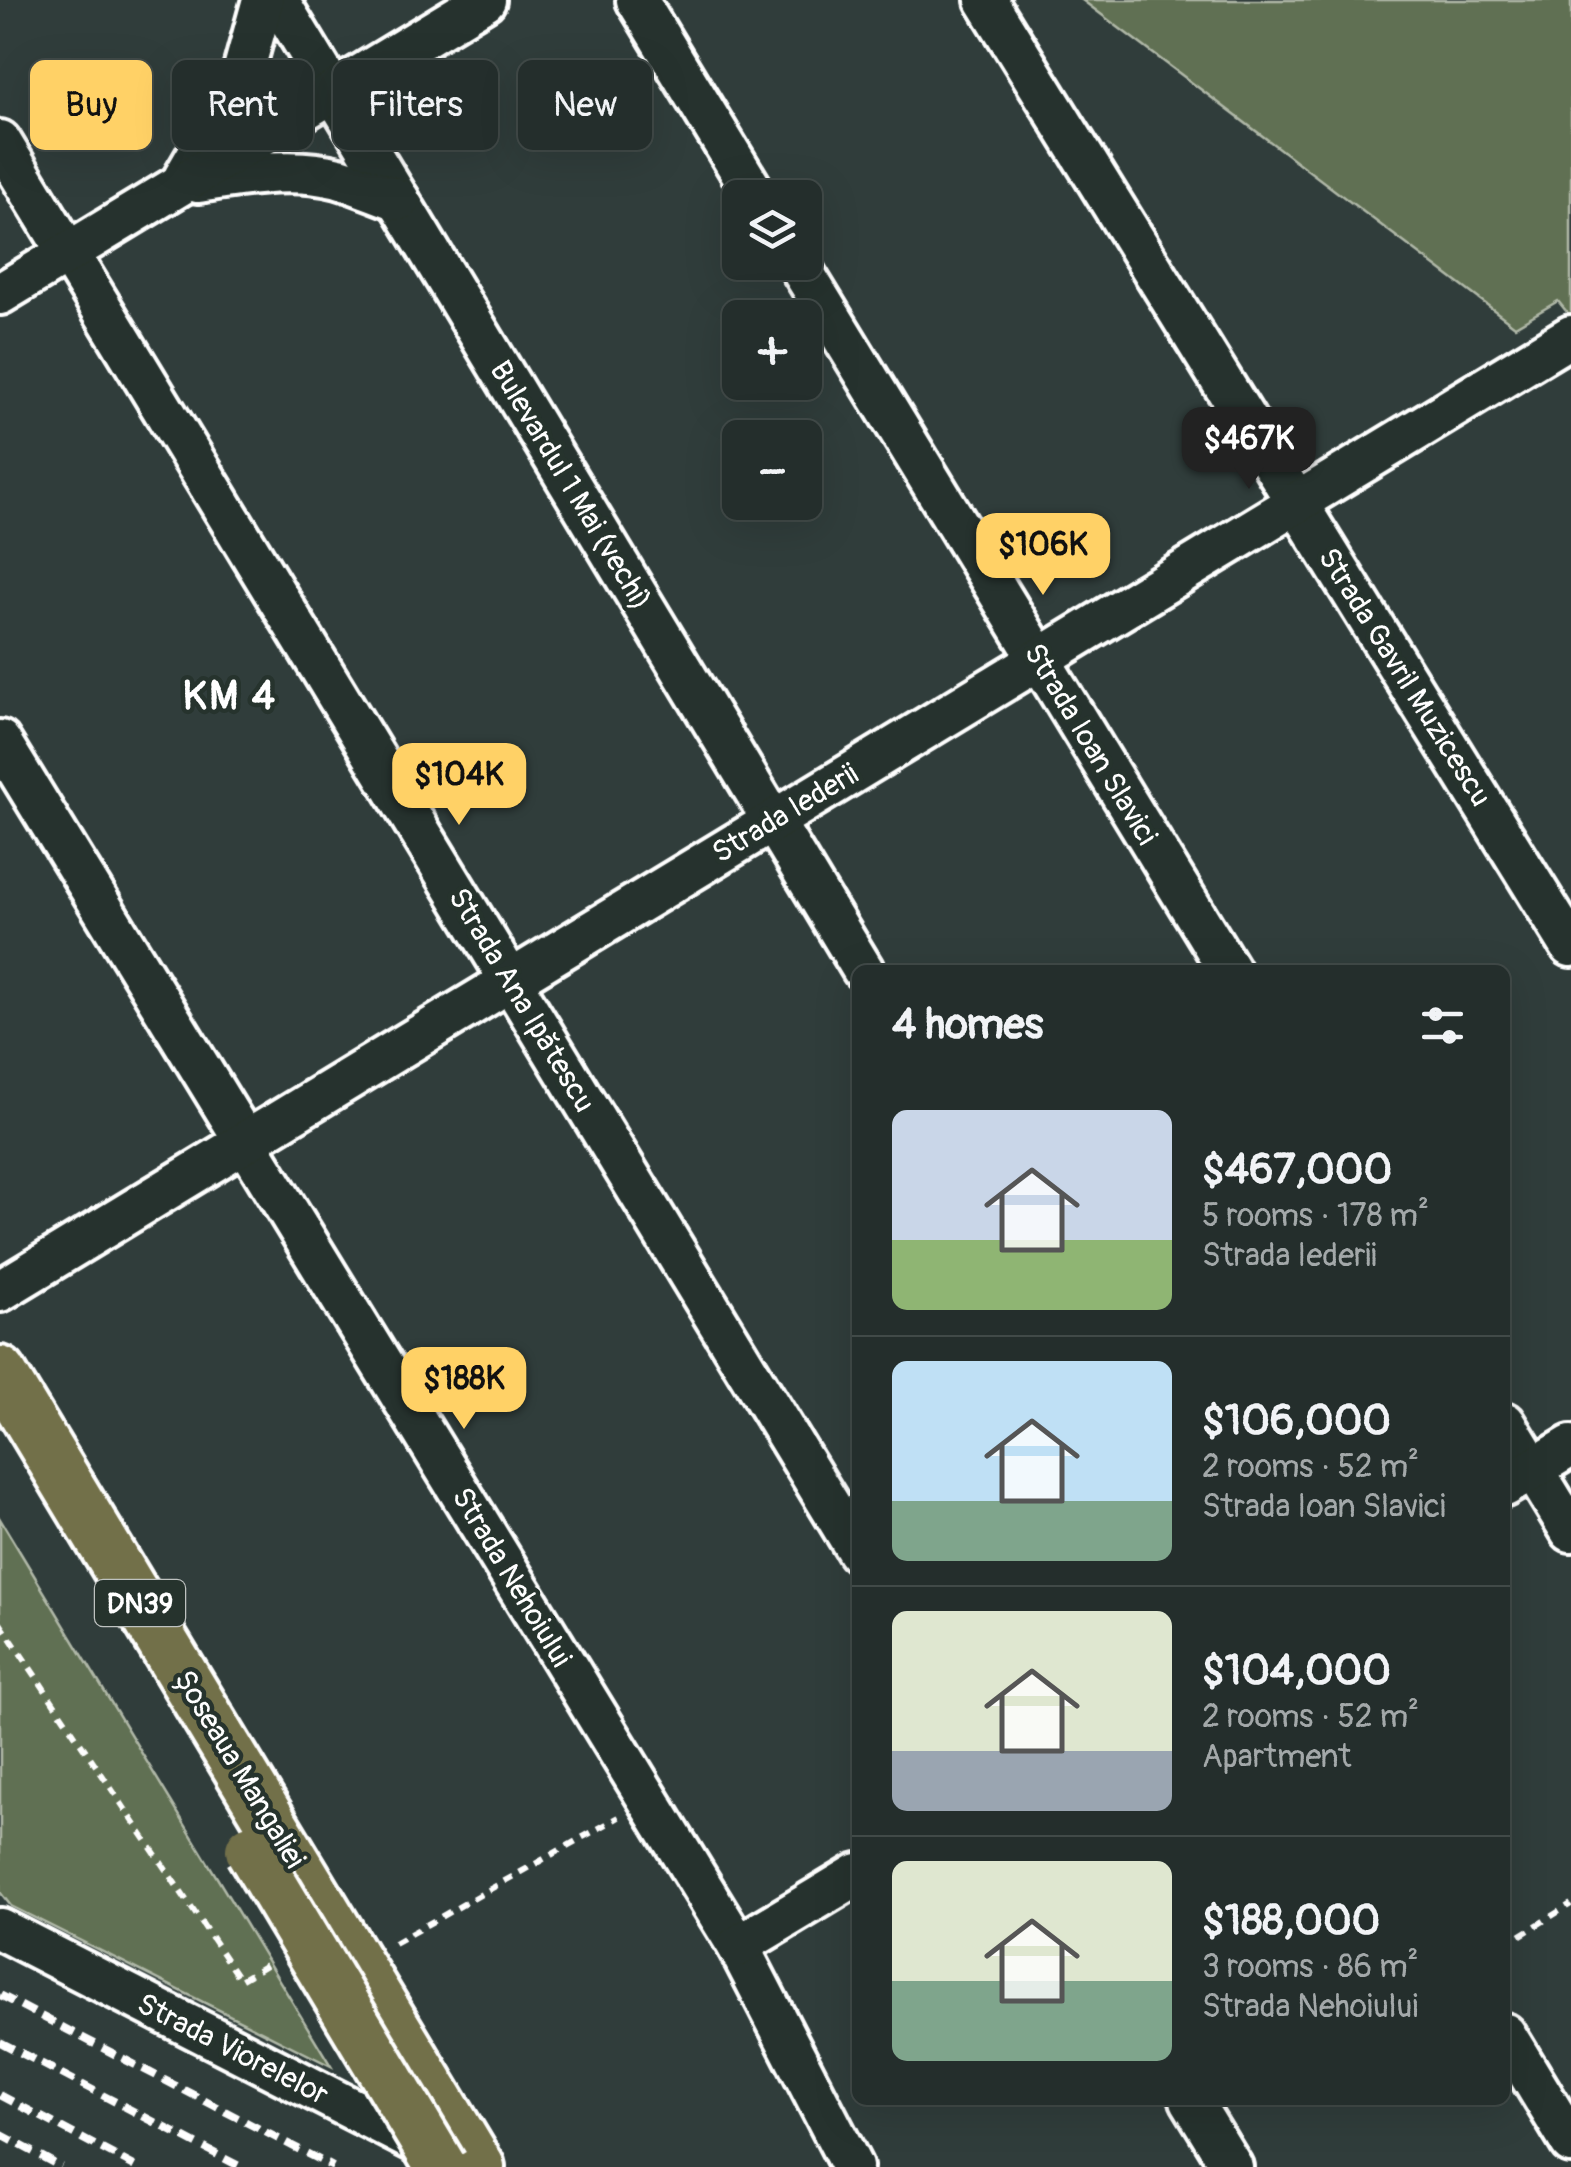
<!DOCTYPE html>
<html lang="en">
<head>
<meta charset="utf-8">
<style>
  :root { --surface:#242e2c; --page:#303a38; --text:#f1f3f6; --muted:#a3a8a9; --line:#414a48; --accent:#ffd166 }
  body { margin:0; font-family:Pangolin,sans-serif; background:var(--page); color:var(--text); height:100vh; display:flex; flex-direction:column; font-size:38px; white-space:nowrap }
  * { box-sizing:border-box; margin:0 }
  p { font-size:32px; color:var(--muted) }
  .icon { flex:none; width:55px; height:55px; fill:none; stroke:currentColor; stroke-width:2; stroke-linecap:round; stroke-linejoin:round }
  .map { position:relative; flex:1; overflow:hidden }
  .panel { position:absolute; left:852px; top:965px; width:658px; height:1140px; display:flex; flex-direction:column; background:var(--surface); border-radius:15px; box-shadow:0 10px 40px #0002,0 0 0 2px var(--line) }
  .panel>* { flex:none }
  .hud { position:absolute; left:30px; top:60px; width:672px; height:90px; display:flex; gap:20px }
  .buttons { position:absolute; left:722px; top:180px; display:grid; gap:20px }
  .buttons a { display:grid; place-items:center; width:100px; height:100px; border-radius:15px; background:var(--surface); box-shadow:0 10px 40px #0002,0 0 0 2px var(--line); font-size:50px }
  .price { position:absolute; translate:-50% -85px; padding:0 22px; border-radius:20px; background:var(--accent); color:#111; font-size:32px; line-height:65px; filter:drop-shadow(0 2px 5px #0008) }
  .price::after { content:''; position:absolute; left:50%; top:60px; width:30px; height:22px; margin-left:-15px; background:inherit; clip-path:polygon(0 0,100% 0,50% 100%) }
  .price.on { background:#222; color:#fff }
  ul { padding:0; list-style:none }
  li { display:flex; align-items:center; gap:30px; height:250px; padding:0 40px }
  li+li { border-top:2px solid var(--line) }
  li span { display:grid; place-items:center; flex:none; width:280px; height:200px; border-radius:15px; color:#555 }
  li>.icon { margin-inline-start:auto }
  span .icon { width:120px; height:120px; fill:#fffc; stroke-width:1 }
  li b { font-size:42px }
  h2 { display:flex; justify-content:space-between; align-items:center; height:120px; padding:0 40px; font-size:42px }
  .pill { padding:0 35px; border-radius:15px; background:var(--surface); box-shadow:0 10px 40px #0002,0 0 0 2px var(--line); font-size:35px; line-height:90px }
  .pill.on { background:var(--accent); color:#111 }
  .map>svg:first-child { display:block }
  .green { fill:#617052; stroke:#b0b8a8; stroke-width:2.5 }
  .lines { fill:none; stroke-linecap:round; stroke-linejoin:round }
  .minor-casing { stroke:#fff; stroke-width:48 }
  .major-casing { stroke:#fff; stroke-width:58 }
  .path { stroke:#fff; stroke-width:6; stroke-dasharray:10 8; stroke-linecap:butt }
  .minor { stroke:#26332d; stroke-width:40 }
  .major { stroke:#726f4a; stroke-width:50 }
  .rail { stroke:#fff; stroke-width:8; stroke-dasharray:15 8; stroke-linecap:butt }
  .major-bridge-casing { stroke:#fff; stroke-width:58; stroke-linecap:butt }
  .major-bridge { stroke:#726f4a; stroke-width:50 }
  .labels { text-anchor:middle; stroke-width:9; stroke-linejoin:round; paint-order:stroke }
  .shield { fill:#26332d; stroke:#bec2c0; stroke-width:2.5 }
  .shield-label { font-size:28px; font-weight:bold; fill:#fff }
  .street-label { font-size:30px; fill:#fff; stroke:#26332d }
  .district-label { font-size:40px; font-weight:bold; letter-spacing:2.5px; fill:#fff; stroke:#26332d }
</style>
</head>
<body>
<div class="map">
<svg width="1571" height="2167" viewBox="0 0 1571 2167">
  <rect width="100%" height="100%" fill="#303d3b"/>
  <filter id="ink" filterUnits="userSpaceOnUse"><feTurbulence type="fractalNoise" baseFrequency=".01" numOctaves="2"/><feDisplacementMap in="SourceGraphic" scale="20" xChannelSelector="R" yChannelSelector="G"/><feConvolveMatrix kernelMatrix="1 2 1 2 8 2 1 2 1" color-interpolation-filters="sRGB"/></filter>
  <g filter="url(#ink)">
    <g class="green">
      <path d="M1082,0H1571V317L1558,301L1515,326Z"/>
      <path d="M0,1519L331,2066L11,1906L0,1892Z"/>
    </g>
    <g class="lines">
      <defs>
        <g id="minor">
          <path d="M278,0L863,970"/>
          <path d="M637,0L757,198"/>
          <path d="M986,0L1571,946"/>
          <path d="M0,141L858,1552"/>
          <path d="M184,178L241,80L263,0"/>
          <path d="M198,182C245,175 293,166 339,178C359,184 379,193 399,200"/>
          <path d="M797,262L1229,970"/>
          <path d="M0,294L485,0"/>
          <path d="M0,741L738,1946L852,2167"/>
          <path d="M0,1291L1571,336"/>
          <path d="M1505,1423L1571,1531"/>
          <path d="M1505,1486L1571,1446"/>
          <path d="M0,1929L436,2152"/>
          <path d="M738,1946L858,1874"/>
          <path d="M1505,2034L1571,2143"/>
          <path d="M1191,2100L1232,2167"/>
        </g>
        <path id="major" d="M0,1372L479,2167"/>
      </defs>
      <use href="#minor" class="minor-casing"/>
      <use href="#major" class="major-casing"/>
      <g class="path">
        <path d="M0,1623L240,1980L271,1962"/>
        <path d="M394,1943L619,1817"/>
        <path d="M1505,1945L1571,1904"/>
      </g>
      <use href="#minor" class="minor"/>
      <use href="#major" class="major"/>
      <g class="rail">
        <path d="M0,1995L333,2167"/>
        <path d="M0,2042L241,2167"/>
        <path d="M0,2095L136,2167"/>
        <path d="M0,2134L61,2167"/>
      </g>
      <defs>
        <path id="major-bridge" d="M251,1850L441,2167"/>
      </defs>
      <use href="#major-bridge" class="major-bridge-casing"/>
      <use href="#major-bridge" class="major-bridge"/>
    </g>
  </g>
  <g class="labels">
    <rect class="shield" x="95" y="1580" width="90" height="46" rx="8"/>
    <g class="shield-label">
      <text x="140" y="1613">DN39</text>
    </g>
    <g class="street-label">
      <text transform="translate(571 485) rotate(59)" y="10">Bulevardul 1 Mai (vechi)</text>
      <text transform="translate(1405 677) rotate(58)" y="10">Strada Gavril Muzicescu</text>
      <text transform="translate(1091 744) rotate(59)" y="10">Strada Ioan Slavici</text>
      <text transform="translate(785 813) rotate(-31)" y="10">Strada Iederii</text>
      <text transform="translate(522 1000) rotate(59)" y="10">Strada Ana Ipătescu</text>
      <text transform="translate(512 1577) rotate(59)" y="10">Strada Nehoiului</text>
      <text transform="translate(240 1769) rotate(59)" y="10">Șoseaua Mangaliei</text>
      <text transform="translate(233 2049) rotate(27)" y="10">Strada Viorelelor</text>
    </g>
    <g class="district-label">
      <text x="230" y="709">KM 4</text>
    </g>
  </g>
</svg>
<div class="buttons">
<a><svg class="icon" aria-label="layers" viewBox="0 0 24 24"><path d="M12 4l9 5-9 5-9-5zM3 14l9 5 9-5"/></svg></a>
<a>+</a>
<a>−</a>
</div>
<b class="price on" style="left:1249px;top:492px">$467K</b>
<b class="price" style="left:1043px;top:598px">$106K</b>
<b class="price" style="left:459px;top:828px">$104K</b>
<b class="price" style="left:464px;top:1432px">$188K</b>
<div class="hud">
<a class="pill on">Buy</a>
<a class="pill">Rent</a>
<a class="pill">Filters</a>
<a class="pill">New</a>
</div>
<section class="panel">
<h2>4 homes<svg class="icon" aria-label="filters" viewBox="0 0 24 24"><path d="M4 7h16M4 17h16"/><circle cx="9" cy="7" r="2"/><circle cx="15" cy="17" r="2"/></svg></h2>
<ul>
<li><span style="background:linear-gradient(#c9d6e8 65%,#8fb573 0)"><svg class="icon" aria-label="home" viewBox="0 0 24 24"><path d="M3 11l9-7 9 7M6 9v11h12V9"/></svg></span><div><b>$467,000</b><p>5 rooms · 178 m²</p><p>Strada Iederii</p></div></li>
<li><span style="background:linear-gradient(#bfe0f5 70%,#7fa58c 0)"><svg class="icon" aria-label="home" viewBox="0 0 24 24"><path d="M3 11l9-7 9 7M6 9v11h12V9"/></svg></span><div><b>$106,000</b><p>2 rooms · 52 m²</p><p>Strada Ioan Slavici</p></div></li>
<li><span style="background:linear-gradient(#dfe7d0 70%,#9aa5b1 0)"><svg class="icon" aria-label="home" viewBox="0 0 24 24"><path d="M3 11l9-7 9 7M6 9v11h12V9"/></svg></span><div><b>$104,000</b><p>2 rooms · 52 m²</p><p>Apartment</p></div></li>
<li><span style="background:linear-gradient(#dfe7d0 60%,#7fa58c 0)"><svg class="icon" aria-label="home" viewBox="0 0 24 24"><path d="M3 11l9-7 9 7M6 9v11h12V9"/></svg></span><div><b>$188,000</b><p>3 rooms · 86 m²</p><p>Strada Nehoiului</p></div></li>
</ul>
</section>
</div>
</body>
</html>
